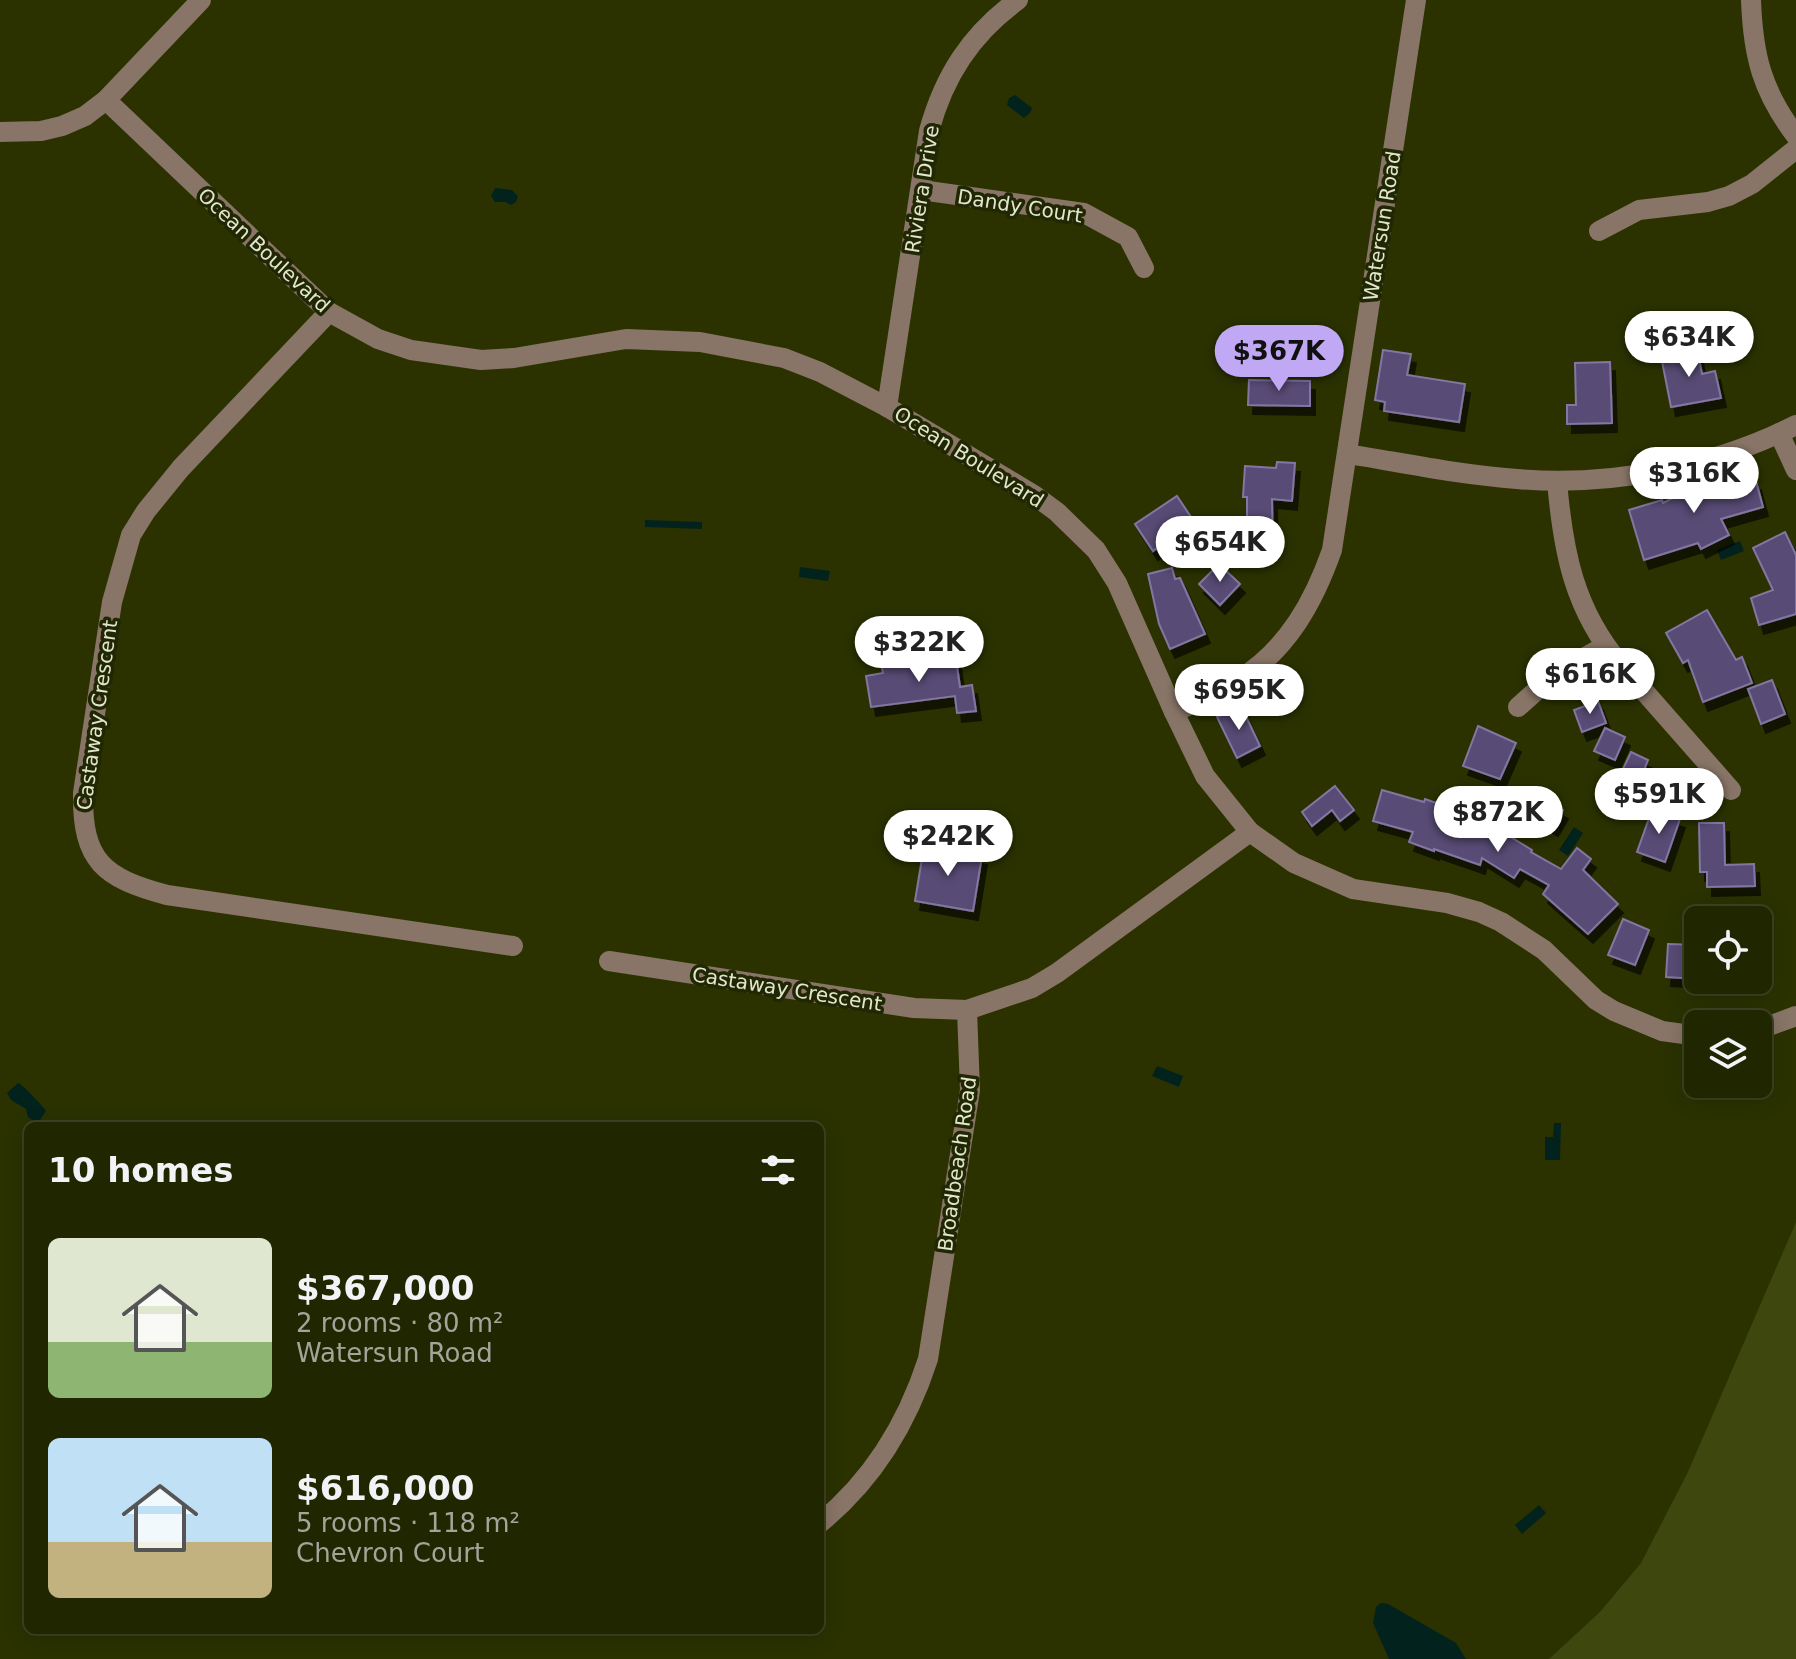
<!DOCTYPE html>
<html lang="en">
<head>
<meta charset="utf-8">
<style>
  :root { --surface:#202600; --page:#282e0a; --text:#f1f3f6; --muted:#a2a599; --line:#3d4322; --accent:#c0a8f4 }
  body { margin:0; font-family:"DejaVu Sans",sans-serif; background:var(--page); color:var(--text); height:100vh; display:flex; flex-direction:column; font-size:30px; white-space:nowrap }
  * { box-sizing:border-box; margin:0 }
  p { font-size:26px; color:var(--muted) }
  .icon { flex:none; width:44px; height:44px; fill:none; stroke:currentColor; stroke-width:2; stroke-linecap:round; stroke-linejoin:round }
  .map { position:relative; flex:1; overflow:hidden }
  .sheet { position:absolute; left:24px; top:1122px; width:800px; height:512px; display:flex; flex-direction:column; background:var(--surface); border-radius:12px; box-shadow:0 4px 20px #0003,0 0 0 2px var(--line) }
  .sheet>* { flex:none }
  .controls { position:absolute; left:1684px; top:906px; display:grid; gap:16px }
  .controls a { display:grid; place-items:center; width:88px; height:88px; border-radius:12px; background:var(--surface); box-shadow:0 4px 20px #0003,0 0 0 2px var(--line); font-size:40px }
  .price { position:absolute; translate:-50% -68px; padding:0 18px; border-radius:28px; background:#fff; color:#222; font-size:26px; line-height:52px; filter:drop-shadow(0 2px 4px #0008) }
  .price::after { content:''; position:absolute; left:50%; top:48px; width:24px; height:18px; margin-left:-12px; background:inherit; clip-path:polygon(0 0,100% 0,50% 100%) }
  .price.active { background:var(--accent); color:#111 }
  ul { padding:0; list-style:none }
  li { display:flex; align-items:center; gap:24px; height:200px; padding:0 24px }
  li span { display:grid; place-items:center; flex:none; width:224px; height:160px; border-radius:12px; color:#555 }
  li>.icon { margin-inline-start:auto }
  span .icon { width:96px; height:96px; fill:#fffc; stroke-width:1 }
  li b { font-size:34px }
  h2 { display:flex; justify-content:space-between; align-items:center; height:96px; padding:0 24px; font-size:34px }
  .map>svg:first-child { display:block }
  .green { fill:#3e470e }
  .water { fill:#02231d }
  .building { fill:#584b75; stroke:#8376a3; stroke-width:2; filter:url(#shadow) }
  .lines { fill:none; stroke-linecap:round; stroke-linejoin:round }
  .minor { stroke:#887567; stroke-width:20 }
  .labels { text-anchor:middle; stroke-width:7; stroke-linejoin:round; paint-order:stroke }
  .street-label { font-size:20px; fill:#e1e7ce; stroke:#212703 }
</style>
</head>
<body>
<div class="map">
<svg width="1796" height="1659" viewBox="0 0 1796 1659">
  <defs>
    <filter id="shadow"><feDropShadow dx="5" dy="9" stdDeviation="0" flood-color="#0009"/></filter>
  </defs>
  <rect width="100%" height="100%" fill="#2b3200"/>
  <path class="green" d="M1796,1222V1659H1549L1600,1612L1641,1563L1688,1472Z"/>
  <g class="water">
    <path d="M1015,95L1032,108L1030,113L1024,118L1007,105L1009,98Z"/>
    <path d="M495,188L512,190L518,196L516,202L511,205L506,202H495L491,196Z"/>
    <path d="M645,520L702,522V529L645,527Z"/>
    <path d="M1740,541L1744,551L1721,560L1717,550Z"/>
    <path d="M800,567L830,571L828,581L799,577Z"/>
    <path d="M989,814L999,816L992,848L983,846Z"/>
    <path d="M1574,827L1583,833L1568,856L1559,850Z"/>
    <path d="M1157,1066L1183,1076L1179,1087L1152,1076Z"/>
    <path d="M18,1083C23,1085 43,1106 46,1111L40,1120L35,1122L28,1117L26,1109L11,1100L7,1093Z"/>
    <path d="M1554,1123H1561L1560,1160H1545V1137H1553Z"/>
    <path d="M1539,1505L1546,1513L1522,1534L1515,1525Z"/>
    <path d="M1381,1603L1388,1604L1456,1643L1466,1659H1389L1373,1623L1376,1607Z"/>
  </g>
  <g class="building">
    <path d="M1697,349L1702,374L1715,371L1721,398L1671,407L1661,356Z"/>
    <path d="M1383,350L1411,354L1407,375L1465,384L1459,422L1384,411L1385,402L1375,400Z"/>
    <path d="M1610,362L1612,423L1567,424V405H1576L1575,363Z"/>
    <path d="M1249,380L1310,381V406L1248,405Z"/>
    <path d="M1277,462L1295,463L1292,501L1272,499L1273,550H1247V497H1243L1245,466L1276,468Z"/>
    <path d="M1742,468L1746,484L1756,481L1763,507L1721,519L1729,535L1701,549L1698,543L1644,560L1629,510L1662,500L1663,503L1716,476Z"/>
    <path d="M1177,496L1195,523L1153,551L1135,524Z"/>
    <path d="M1785,532L1796,555V614L1759,625L1751,598L1773,590L1753,548Z"/>
    <path d="M1219,564L1240,584L1220,605L1199,584Z"/>
    <path d="M1172,568L1175,579L1180,578L1205,634L1170,649L1159,624L1148,574Z"/>
    <path d="M1707,610L1736,660L1742,657L1752,683L1703,702L1688,660L1683,663L1666,633Z"/>
    <path d="M903,659L904,666L956,659L960,687L972,685L976,711L957,713L955,696L871,707L866,676L883,673L881,662Z"/>
    <path d="M1772,680L1785,714L1761,724L1748,689Z"/>
    <path d="M1598,701L1606,723L1582,732L1574,710Z"/>
    <path d="M1241,706L1260,746L1237,758L1217,717Z"/>
    <path d="M1478,726L1516,743L1500,779L1463,766Z"/>
    <path d="M1605,728L1625,737L1615,760L1594,751Z"/>
    <path d="M1631,752L1648,760L1641,778L1654,784L1646,803L1614,788Z"/>
    <path d="M1335,786L1354,810L1340,821L1332,810L1312,826L1302,812Z"/>
    <path d="M1382,790L1424,802L1425,799L1494,823L1493,826L1532,850L1531,852L1561,869L1577,848L1591,859L1583,870L1618,904L1588,934L1543,894L1549,885L1520,869L1514,878L1482,858L1480,865L1434,849V851L1409,842L1413,832L1373,821Z"/>
    <path d="M1543,798L1563,810L1553,827L1533,815Z"/>
    <path d="M1652,810L1680,819L1665,862L1637,852Z"/>
    <path d="M1699,823H1724L1725,865L1754,864L1755,886L1707,887V872H1700Z"/>
    <path d="M924,846L982,856L973,911L915,901Z"/>
    <path d="M1623,919L1649,930L1635,965L1608,955Z"/>
    <path d="M1668,944L1698,945V979L1666,977Z"/>
  </g>
  <g class="lines">
    <g class="minor">
      <path d="M1751,0C1753,56 1762,91 1796,136"/>
      <path d="M106,100L329,312L378,339L411,350L481,360L514,358L626,339L700,342L784,358L820,372L887,407L1034,495L1057,512L1096,550L1117,583L1174,712L1205,776L1250,832L1294,863L1353,889L1447,903L1479,912L1501,922L1544,950L1596,1000L1614,1011L1662,1031L1698,1036"/>
      <path d="M0,132L41,131L62,126L85,116L106,100L201,0"/>
      <path d="M921,190L1084,213L1128,237L1144,268"/>
      <path d="M1599,231L1639,210L1708,202L1729,196L1752,184L1796,149"/>
      <path d="M329,312L181,468L146,511L131,535L112,602L83,793C82,862 104,878 167,895L513,946"/>
      <path d="M887,407L929,131C944,76 971,34 1018,0"/>
      <path d="M1779,433L1796,470"/>
      <path d="M1348,454C1404,463 1460,475 1517,479C1611,487 1712,467 1796,425"/>
      <path d="M1557,481C1563,552 1574,610 1621,665L1731,790"/>
      <path d="M1518,707L1555,674L1605,646"/>
      <path d="M1174,712C1196,702 1220,692 1240,679C1288,649 1314,601 1332,550L1416,0"/>
      <path d="M609,961L914,1008L967,1010"/>
      <path d="M1758,1030L1796,1016"/>
      <path d="M820,1523C874,1479 907,1424 928,1359L970,1090L967,1010L1032,988L1057,973L1250,832"/>
    </g>
  </g>
  <g class="labels">
    <g class="street-label">
      <text transform="translate(922 189) rotate(-81)" y="7">Riviera Drive</text>
      <text transform="translate(1020 206) rotate(9)" y="7">Dandy Court</text>
      <text transform="translate(1382 226) rotate(-81)" y="7">Watersun Road</text>
      <text transform="translate(264 250) rotate(43)" y="7">Ocean Boulevard</text>
      <text transform="translate(969 457) rotate(32)" y="7">Ocean Boulevard</text>
      <text transform="translate(97 715) rotate(-82)" y="7">Castaway Crescent</text>
      <text transform="translate(787 989) rotate(9)" y="7">Castaway Crescent</text>
      <text transform="translate(957 1164) rotate(-82)" y="7">Broadbeach Road</text>
    </g>
  </g>
</svg>
<div class="controls">
<a><svg class="icon" aria-label="locate" viewBox="0 0 24 24"><circle cx="12" cy="12" r="6"/><path d="M12 2v4M12 18v4M2 12h4M18 12h4"/></svg></a>
<a><svg class="icon" aria-label="layers" viewBox="0 0 24 24"><path d="M12 4l9 5-9 5-9-5zM3 14l9 5 9-5"/></svg></a>
</div>
<b class="price" style="left:1689px;top:379px">$634K</b>
<b class="price active" style="left:1279px;top:393px">$367K</b>
<b class="price" style="left:1694px;top:515px">$316K</b>
<b class="price" style="left:1220px;top:584px">$654K</b>
<b class="price" style="left:919px;top:684px">$322K</b>
<b class="price" style="left:1590px;top:716px">$616K</b>
<b class="price" style="left:1239px;top:732px">$695K</b>
<b class="price" style="left:1659px;top:836px">$591K</b>
<b class="price" style="left:1498px;top:854px">$872K</b>
<b class="price" style="left:948px;top:878px">$242K</b>
<section class="sheet">
<h2>10 homes<svg class="icon" aria-label="filters" viewBox="0 0 24 24"><path d="M4 7h16M4 17h16"/><circle cx="9" cy="7" r="2"/><circle cx="15" cy="17" r="2"/></svg></h2>
<ul>
<li><span style="background:linear-gradient(#dfe7d0 65%,#8fb573 0)"><svg class="icon" aria-label="home" viewBox="0 0 24 24"><path d="M3 11l9-7 9 7M6 9v11h12V9"/></svg></span><div><b>$367,000</b><p>2 rooms · 80 m²</p><p>Watersun Road</p></div></li>
<li><span style="background:linear-gradient(#bfe0f5 65%,#c2b280 0)"><svg class="icon" aria-label="home" viewBox="0 0 24 24"><path d="M3 11l9-7 9 7M6 9v11h12V9"/></svg></span><div><b>$616,000</b><p>5 rooms · 118 m²</p><p>Chevron Court</p></div></li>
</ul>
</section>
</div>
</body>
</html>
